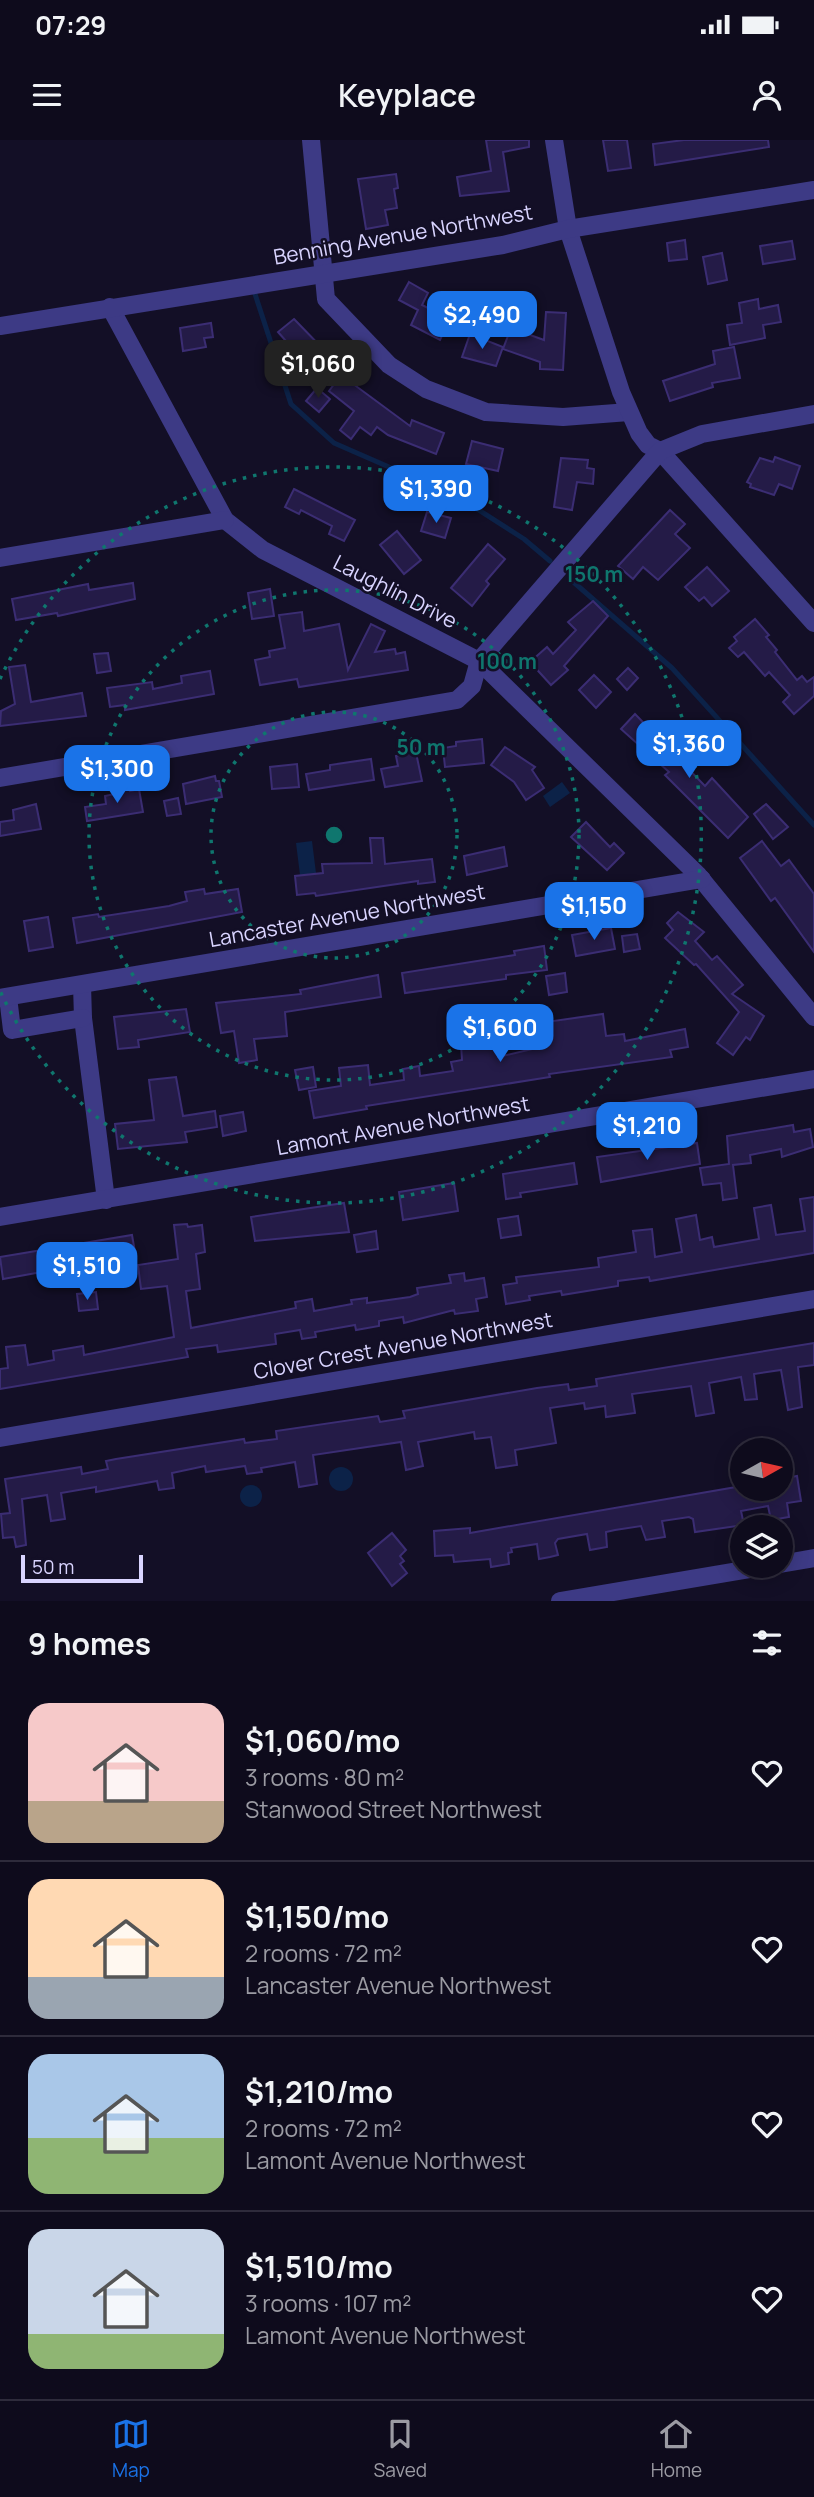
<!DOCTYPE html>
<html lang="en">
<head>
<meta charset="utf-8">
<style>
  :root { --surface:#0e0b1c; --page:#1c1929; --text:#f1f3f6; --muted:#9b9ba3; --line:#2e2b3b; --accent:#1a73e8 }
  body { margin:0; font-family:Manrope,sans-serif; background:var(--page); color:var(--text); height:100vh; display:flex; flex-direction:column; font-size:26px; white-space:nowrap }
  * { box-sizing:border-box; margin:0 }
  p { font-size:23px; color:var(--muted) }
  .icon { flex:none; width:38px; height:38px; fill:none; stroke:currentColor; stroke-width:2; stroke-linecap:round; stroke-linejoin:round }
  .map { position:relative; height:1461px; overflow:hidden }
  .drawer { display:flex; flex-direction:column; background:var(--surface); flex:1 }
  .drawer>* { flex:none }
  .needle { width:46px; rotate:82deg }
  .buttons { position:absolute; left:730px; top:1298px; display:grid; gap:14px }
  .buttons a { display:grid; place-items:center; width:63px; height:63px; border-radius:50%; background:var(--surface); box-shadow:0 4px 18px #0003,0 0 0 2px var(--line); font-size:35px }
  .scale { position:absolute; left:21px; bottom:18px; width:122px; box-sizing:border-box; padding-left:7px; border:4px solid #d9d4ff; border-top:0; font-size:19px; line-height:24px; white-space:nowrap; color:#d9d4ff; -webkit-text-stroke:5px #130f26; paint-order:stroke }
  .price { position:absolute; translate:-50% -60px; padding:0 16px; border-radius:14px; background:var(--accent); color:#fff; font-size:23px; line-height:46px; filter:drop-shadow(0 2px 4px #0008) }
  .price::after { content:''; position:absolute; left:50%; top:42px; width:21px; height:16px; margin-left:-10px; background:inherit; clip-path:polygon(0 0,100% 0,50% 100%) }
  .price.current { background:#222; color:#fff }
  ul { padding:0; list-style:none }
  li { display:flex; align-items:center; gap:21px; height:175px; padding:0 28px }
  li+li { border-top:2px solid var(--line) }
  li span { display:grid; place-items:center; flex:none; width:196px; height:140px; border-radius:21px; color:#555 }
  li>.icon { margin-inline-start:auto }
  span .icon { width:84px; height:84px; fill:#fffc; stroke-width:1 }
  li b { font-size:30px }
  h2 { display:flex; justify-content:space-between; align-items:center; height:84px; padding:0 28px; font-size:30px }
  .status { display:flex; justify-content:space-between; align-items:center; height:49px; padding:0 35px; background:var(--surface); direction:ltr }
  .status svg { height:19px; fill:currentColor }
  header { display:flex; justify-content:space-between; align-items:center; height:91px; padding:0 28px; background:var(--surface); font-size:32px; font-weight:600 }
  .tabs { display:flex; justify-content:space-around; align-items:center; height:98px; border-top:2px solid var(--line); background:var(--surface); font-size:19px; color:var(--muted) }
  .tabs a { display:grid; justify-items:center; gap:4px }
  .tabs .current { color:var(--accent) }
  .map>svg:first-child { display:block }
  .water { fill:#0c2248 }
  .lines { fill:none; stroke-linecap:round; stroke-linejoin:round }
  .stream { stroke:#0c2248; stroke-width:5 }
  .building { fill:#241b47; stroke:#3b2d73; stroke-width:2 }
  .minor { stroke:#3d3a85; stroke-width:18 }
  .ring { fill:none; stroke:#0f766e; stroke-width:3.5; stroke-dasharray:3.5 7 }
  .labels { text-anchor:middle; stroke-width:5; stroke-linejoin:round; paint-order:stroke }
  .street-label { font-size:21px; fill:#d9d4ff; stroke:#130f26 }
  .centre { fill:#0f766e; stroke:#130f26; stroke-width:3.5 }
  .ring-label { font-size:21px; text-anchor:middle; font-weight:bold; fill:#0f766e; stroke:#130f26; stroke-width:5; stroke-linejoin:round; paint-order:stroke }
</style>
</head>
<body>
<div class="status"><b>07:29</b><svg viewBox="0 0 49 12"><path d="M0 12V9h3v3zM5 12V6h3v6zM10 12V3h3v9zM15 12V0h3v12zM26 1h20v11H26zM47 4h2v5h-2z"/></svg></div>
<header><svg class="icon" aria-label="menu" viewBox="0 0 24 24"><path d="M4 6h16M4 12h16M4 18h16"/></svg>Keyplace<svg class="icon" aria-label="person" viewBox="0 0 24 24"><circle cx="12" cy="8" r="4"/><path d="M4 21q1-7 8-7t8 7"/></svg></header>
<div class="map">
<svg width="814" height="1461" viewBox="0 0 814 1461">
  <rect width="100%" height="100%" fill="#130f26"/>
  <g class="water">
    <path d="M562,642L570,653L550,667L543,656Z"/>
    <path d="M312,701L316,733L300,735L296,703Z"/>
    <circle cx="341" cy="1339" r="12"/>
    <circle cx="251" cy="1356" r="11"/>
  </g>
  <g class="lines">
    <g class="stream">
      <path d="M255,154L291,264L334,303L460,358L524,399L550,421"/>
      <path d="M570,439L672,528L814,685"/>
    </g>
  </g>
  <g class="building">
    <path d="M486,0H529V7L503,12L509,51L460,56L457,37L491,31Z"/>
    <path d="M603,0H627L631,28L608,31Z"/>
    <path d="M684,0H768L769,7L655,25L653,4Z"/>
    <path d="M396,34L398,48L394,49L397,68L385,70L388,85L366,89L358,39Z"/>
    <path d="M685,100L687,119L669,121L667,103Z"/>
    <path d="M792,101L795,119L763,124L760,106Z"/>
    <path d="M722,113L727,140L708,144L703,117Z"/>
    <path d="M409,142L428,153L422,165L450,179L440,200L411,185L418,170L399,160Z"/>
    <path d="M758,159L759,169L778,165L781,182L763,185L765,198L730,205L727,185L742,183L739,163Z"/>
    <path d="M546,172L566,173L563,230L540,229V222L503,209L511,188L544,200Z"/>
    <path d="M294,179L326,212L309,227L278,192Z"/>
    <path d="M211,183L213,197L204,198L206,207L183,211L180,188Z"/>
    <path d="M470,194L503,207L496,226L462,217Z"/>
    <path d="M734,207L740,238L712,243L713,247L670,261L663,241L715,224L713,211Z"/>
    <path d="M341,235L410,286L412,280L444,293L436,314L388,295L377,287L371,295L360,287L351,299L340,290L354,271L329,251Z"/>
    <path d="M317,248L330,259L319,272L306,261Z"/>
    <path d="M472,301L503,309L498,331L466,324Z"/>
    <path d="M775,317L800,326L792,349L779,344L774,355L750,347L751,344L747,342L760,318L773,322Z"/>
    <path d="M561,318L588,320L587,328L594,329L593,344L577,342L572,370L554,367Z"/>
    <path d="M294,349L355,380L344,401L329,394L332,386L301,370L299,374L285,367Z"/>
    <path d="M670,370L685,384L675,394L690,408L658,440L643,427L633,439L618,426Z"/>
    <path d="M427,372L451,378L445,398L421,391Z"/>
    <path d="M397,391L421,420L404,434L380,405Z"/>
    <path d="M488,404L505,419L486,441L489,444L472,466L451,448Z"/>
    <path d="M707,427L729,451L712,466L704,457L699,461L685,447Z"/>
    <path d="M133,443L135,459L58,476L57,473L16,480L12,459L88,444L89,450Z"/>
    <path d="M270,449L274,476L252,479L248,453Z"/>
    <path d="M593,461L608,476L564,526L568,530L551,545L530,522L547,507L553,514L576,490L568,482Z"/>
    <path d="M302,472L304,491L339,484L348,530L371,484L385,491L375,512L395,509L396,514L405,512L408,530L299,547L297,539L260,545L255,520L270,517L269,511L285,508L279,475Z"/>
    <path d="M755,479L769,495L766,497L777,510L775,512L797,540L802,536L807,542L814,537V556L794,574L783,562L790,555L769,532L765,536L744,512L738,517L729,508L737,501L734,497Z"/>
    <path d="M108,513L111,531L97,533L94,514Z"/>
    <path d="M25,525L31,562L82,553L86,576L0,586L1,571L15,564L9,527Z"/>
    <path d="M628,528L638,538L627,550L617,539Z"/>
    <path d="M210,531L214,554L125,570V565L110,567L107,548L152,542L153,549L182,543L181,536Z"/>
    <path d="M594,535L611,552L596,568L579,550Z"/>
    <path d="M635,574L705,646L712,638L748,677L728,698L665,635L669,632L621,589Z"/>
    <path d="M482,599L484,623L445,627L443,608L456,606V602Z"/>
    <path d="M505,607L535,627L532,630L544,648L526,660L514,642L491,625Z"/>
    <path d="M415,608L422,641L385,647L381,629L398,626L396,616L401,615L400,610Z"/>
    <path d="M371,619L374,640L309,650L306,634L330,630V625Z"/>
    <path d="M297,624L299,647L272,649L270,627Z"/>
    <path d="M215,636L216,641H219L222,657L186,664L183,644Z"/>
    <path d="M129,647L130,651L139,649L143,672L87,681L85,667L106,664L105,656L114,654L113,650Z"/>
    <path d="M178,658L181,674L167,676L164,661Z"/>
    <path d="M36,664L41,689L0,696V682L14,680L13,670Z"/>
    <path d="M766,664L788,687L773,699L754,674Z"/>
    <path d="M586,682L610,707L614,703L624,713L607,730L571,697Z"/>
    <path d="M370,698H383L385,724L432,719L435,742L418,744V741L316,756L315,753L297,755L295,736L323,733L322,724L372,723Z"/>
    <path d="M762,701L781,726L789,720L814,754V812L775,758L771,761L740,718Z"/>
    <path d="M504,707L507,726L467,735L464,716Z"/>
    <path d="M204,749L205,754L238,749L242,772L77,803L73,778L98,774L99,777L169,766L187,761L185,752Z"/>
    <path d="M678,772L704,792L695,801L712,820L717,816L743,845L732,854L764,876L750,900L746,897L733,915L717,903L739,872L696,824L694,825L665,798L673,790L667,783Z"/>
    <path d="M48,777L53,807L29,811L24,781Z"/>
    <path d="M611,788L615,809L576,816L572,795Z"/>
    <path d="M637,794L640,809L624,812L622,796Z"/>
    <path d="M544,806L547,830L506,835V839L405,853L402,833L515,815L514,811Z"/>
    <path d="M565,833L567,852L549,855L546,836Z"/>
    <path d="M378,835L381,857L285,872L287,896L254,899L257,920L239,923L234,891L221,893L216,863L301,854L300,850Z"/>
    <path d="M186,869L190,892L138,900L139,907L118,909L114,877Z"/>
    <path d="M603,874L606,896L624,894L625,901L685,889L688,907L670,910L672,917L549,934L550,937L366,966L367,969L314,978L309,951L341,946L339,928L368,925L370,945L404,940L403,929L419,926L420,936L453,931L451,922L462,920L460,889L496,885L498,917L541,907L539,883Z"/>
    <path d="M313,927L316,947L299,950L295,930Z"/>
    <path d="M176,937L183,976L215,971L217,987L185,992L187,1002L118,1009L115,984L154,980L149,940Z"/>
    <path d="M243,972L246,991L223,996L220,976Z"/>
    <path d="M793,985L794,992L810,989L813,1007L782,1017L781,1009L750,1015L751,1023L733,1025L737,1058L723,1060L721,1043L703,1045L700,1028L729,1024L727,996Z"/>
    <path d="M697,1003L700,1024L601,1042L597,1017Z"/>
    <path d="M574,1023L577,1044L520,1053L521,1057L506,1059L503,1034Z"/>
    <path d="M454,1043L458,1071L403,1080L399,1052Z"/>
    <path d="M814,1057V1113L650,1141L649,1137L618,1141V1146L562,1155L561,1151L529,1156L530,1160L506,1164L503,1145L517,1143L516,1137L599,1127L598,1118L636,1112L633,1091L652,1089L655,1117L682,1112L676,1079L696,1075L700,1100L712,1097L714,1107L759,1099L754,1068L771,1065L776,1095L805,1091L800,1059Z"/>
    <path d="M344,1063L349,1092L255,1101L251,1077Z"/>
    <path d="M518,1076L521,1095L501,1098L498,1079Z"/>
    <path d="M187,1084L188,1087L202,1085L205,1112L196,1114L200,1149L186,1151L191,1188L296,1168L295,1162L312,1159L314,1171L352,1164L351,1160L367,1158V1163L410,1157L418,1154L417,1148L451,1143L449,1135L464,1133L465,1141L484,1138L487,1157L476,1159L478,1171L455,1174L454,1170L404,1183L403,1177L379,1181V1186L356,1190L355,1185L315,1192L316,1197L302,1199L300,1190L275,1194L276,1204L218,1212L217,1205L186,1209L188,1217L0,1249V1229L8,1228L6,1207L25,1205L28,1225L54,1220L53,1211L83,1206L84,1215L174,1197L167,1146L141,1149L138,1125L178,1119L174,1085Z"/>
    <path d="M376,1091L378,1109L357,1112L354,1095Z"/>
    <path d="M132,1095L136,1118L88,1126L89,1129L58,1133V1129L3,1139L0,1117Z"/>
    <path d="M96,1152L98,1169L79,1171L77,1154Z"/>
    <path d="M814,1203V1225L798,1227L802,1267L788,1270L781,1230L754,1234L757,1259L745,1260L741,1237L709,1243L714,1273L696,1276L691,1246L632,1254L635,1273L606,1277L605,1266L585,1269L584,1263L550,1268L556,1303L515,1310L517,1325L496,1328L491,1297L475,1299L474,1292L418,1302L423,1326L406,1330L401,1302L313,1315L317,1344L299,1347L295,1322L261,1328L262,1332L247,1334L245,1326L206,1332L205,1326L172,1333L174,1348L159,1350L157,1341L96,1352V1347L61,1353L65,1379L51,1381L47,1355L22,1359L26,1405L16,1407L14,1397L3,1398L1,1374L10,1373L5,1339L81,1327L82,1334L108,1329L106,1321L116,1319L244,1299L245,1303L277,1299L276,1291L378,1276L380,1282L405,1278L403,1271L537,1248L568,1244L569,1250L597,1246L596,1239Z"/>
    <path d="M797,1336L801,1361L787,1363L789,1377L771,1380L768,1366L741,1371L744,1385L695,1392L693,1379L689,1377L662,1381L665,1397L646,1400L641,1386L615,1390L606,1392L607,1407L590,1410L587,1394L558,1399L555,1403L558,1415L550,1417L539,1419L537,1404L511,1408L512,1412L508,1413L509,1424L491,1427L490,1419L454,1422L453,1415L435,1416L434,1391L470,1388V1393L742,1346V1349H780V1339Z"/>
    <path d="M392,1393L406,1410L400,1416L404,1421L400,1424L407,1433L392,1446L368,1413Z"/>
  </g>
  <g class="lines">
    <g class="minor">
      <path d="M311,0L326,159L389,225L426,249L486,272L563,277L629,272"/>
      <path d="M554,0L568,89L621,252L639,293L648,305L660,311L814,483"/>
      <path d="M110,167L225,380L263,410L479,521L698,735L814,877"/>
      <path d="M0,186L503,105L568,89L814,50"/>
      <path d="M0,418L225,380"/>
      <path d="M0,638L457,560L472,546L479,521L660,311L702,294L814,274"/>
      <path d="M82,845L83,878L106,1060"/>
      <path d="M8,857L12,890L83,878"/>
      <path d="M0,858L702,739"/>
      <path d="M0,1077L814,939"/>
      <path d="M0,1298L814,1159"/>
      <path d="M780,1424L814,1418"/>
      <path d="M560,1461L767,1426"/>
    </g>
  </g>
  <g class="ring">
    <circle cx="334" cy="695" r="123"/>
    <circle cx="334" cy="695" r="245"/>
    <path d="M0 539A368 368 0 1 1 0 851"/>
  </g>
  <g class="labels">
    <g class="street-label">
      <text transform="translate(403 95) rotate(-10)" y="7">Benning Avenue Northwest</text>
      <text transform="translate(395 452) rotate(27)" y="7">Laughlin Drive</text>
      <text transform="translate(347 776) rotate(-10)" y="7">Lancaster Avenue Northwest</text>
      <text transform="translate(403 986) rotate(-10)" y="7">Lamont Avenue Northwest</text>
      <text transform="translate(403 1206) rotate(-10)" y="7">Clover Crest Avenue Northwest</text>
    </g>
  </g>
  <circle cx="334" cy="695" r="10" class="centre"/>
  <g class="ring-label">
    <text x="594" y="442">150 m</text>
    <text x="507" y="529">100 m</text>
    <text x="421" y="615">50 m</text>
  </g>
</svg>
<div class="buttons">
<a><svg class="needle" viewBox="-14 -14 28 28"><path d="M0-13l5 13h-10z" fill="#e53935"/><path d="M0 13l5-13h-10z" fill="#9b9ba3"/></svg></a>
<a><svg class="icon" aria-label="layers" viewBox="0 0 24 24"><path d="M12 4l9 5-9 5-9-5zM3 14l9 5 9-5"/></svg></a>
</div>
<div class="scale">50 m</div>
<b class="price" style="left:482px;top:211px">$2,490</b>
<b class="price current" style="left:318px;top:260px">$1,060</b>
<b class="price" style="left:436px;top:385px">$1,390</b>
<b class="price" style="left:689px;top:640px">$1,360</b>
<b class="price" style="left:117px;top:665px">$1,300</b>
<b class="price" style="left:594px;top:802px">$1,150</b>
<b class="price" style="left:500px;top:924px">$1,600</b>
<b class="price" style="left:647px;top:1022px">$1,210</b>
<b class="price" style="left:87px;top:1162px">$1,510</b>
</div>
<section class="drawer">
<h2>9 homes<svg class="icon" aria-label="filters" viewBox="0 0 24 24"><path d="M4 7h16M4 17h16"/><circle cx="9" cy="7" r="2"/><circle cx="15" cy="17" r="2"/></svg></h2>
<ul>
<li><span style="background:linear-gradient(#f6c9c9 70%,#b9a48a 0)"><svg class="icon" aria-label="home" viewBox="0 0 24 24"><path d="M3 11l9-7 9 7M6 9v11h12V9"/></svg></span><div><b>$1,060/mo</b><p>3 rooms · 80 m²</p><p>Stanwood Street Northwest</p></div><svg class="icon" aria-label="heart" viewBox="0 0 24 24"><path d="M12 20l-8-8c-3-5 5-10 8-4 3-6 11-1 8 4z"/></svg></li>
<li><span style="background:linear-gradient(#ffd9b3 70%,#9aa5b1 0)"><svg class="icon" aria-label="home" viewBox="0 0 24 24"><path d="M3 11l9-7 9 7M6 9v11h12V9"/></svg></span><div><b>$1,150/mo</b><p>2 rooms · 72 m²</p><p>Lancaster Avenue Northwest</p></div><svg class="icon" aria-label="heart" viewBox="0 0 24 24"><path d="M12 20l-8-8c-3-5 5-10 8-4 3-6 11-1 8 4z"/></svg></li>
<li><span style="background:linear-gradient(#a9c7e8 60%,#8fb573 0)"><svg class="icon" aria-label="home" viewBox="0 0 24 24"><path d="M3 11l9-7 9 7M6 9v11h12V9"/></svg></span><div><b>$1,210/mo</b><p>2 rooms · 72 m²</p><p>Lamont Avenue Northwest</p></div><svg class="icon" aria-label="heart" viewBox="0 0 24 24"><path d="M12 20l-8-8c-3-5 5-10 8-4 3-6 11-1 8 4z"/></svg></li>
<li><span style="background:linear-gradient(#c9d6e8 75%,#8fb573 0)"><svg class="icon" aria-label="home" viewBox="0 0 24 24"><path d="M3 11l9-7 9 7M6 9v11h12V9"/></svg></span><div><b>$1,510/mo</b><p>3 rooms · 107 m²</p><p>Lamont Avenue Northwest</p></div><svg class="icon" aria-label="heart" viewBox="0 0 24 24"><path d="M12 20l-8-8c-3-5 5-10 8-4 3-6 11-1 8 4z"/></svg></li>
</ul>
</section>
<nav class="tabs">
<a class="current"><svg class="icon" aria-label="map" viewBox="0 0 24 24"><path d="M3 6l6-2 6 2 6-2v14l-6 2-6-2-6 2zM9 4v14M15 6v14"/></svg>Map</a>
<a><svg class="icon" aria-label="saved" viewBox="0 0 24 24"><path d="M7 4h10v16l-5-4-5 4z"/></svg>Saved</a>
<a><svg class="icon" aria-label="home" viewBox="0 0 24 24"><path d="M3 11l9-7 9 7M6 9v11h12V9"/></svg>Home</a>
</nav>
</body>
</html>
